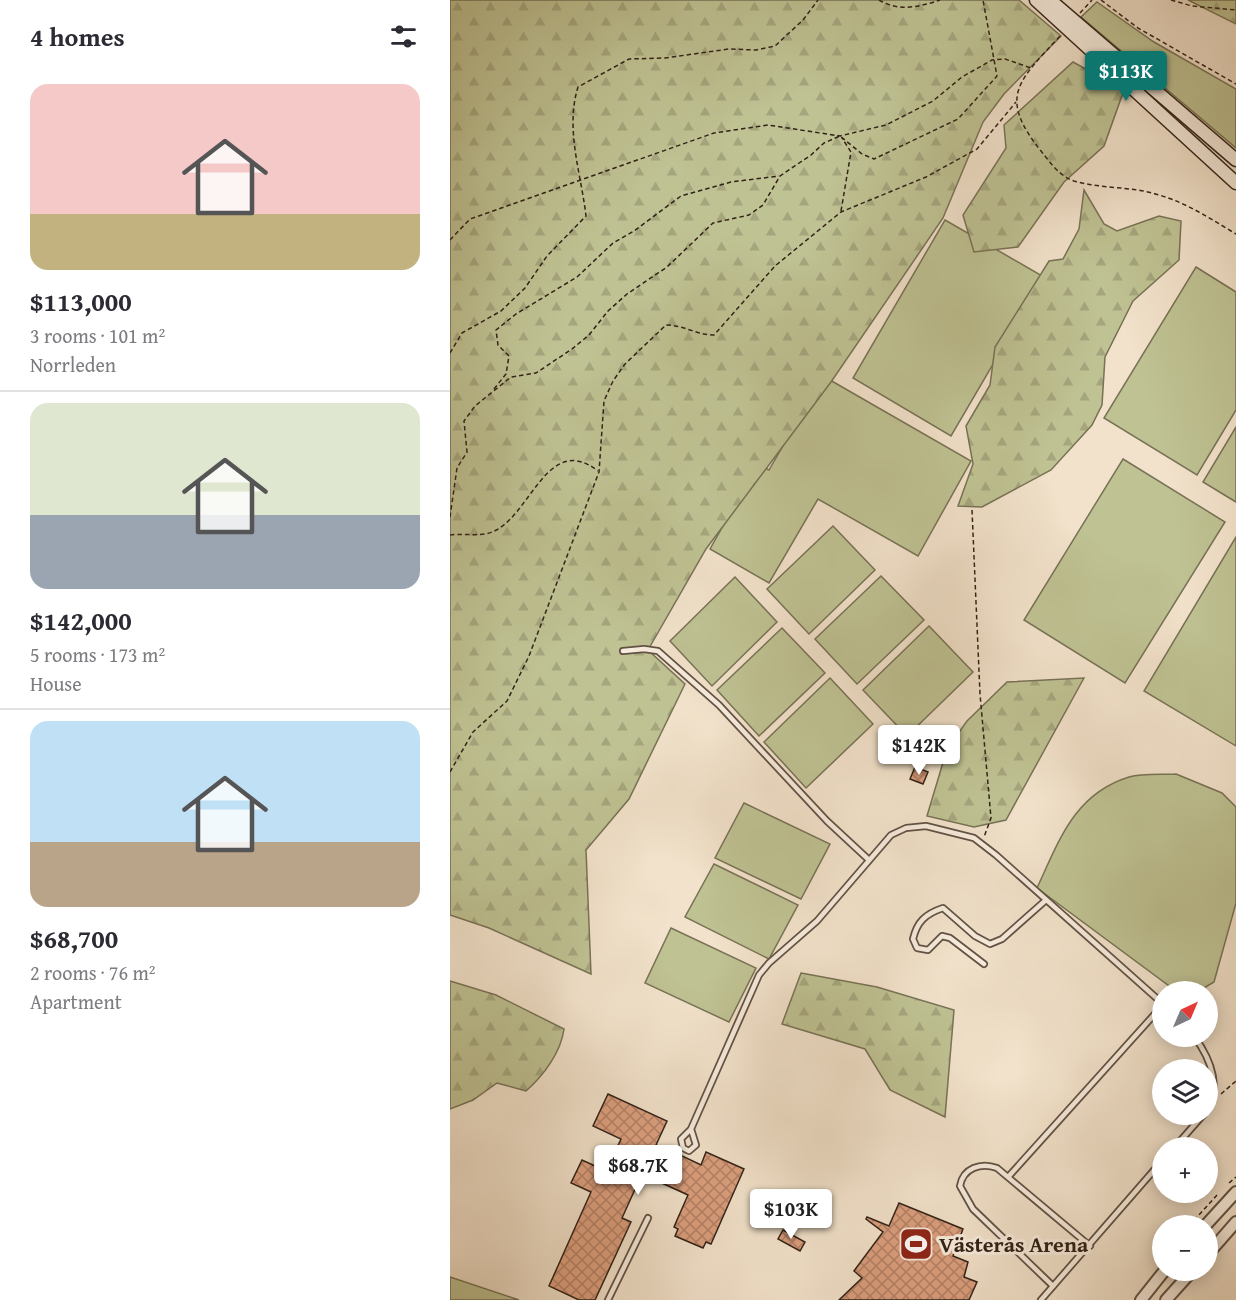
<!DOCTYPE html>
<html lang="en">
<head>
<meta charset="utf-8">
<style>
  :root { --surface:#fff; --page:#f7f7f7; --text:#2b2b33; --muted:#7c7c81; --line:#e1e1e2; --accent:#0f766e }
  body { margin:0; font-family:"Gentium Book Plus",serif; background:var(--page); color:var(--text); height:100vh; display:flex; flex-direction:column; font-size:22px; white-space:nowrap }
  * { box-sizing:border-box; margin:0 }
  p { font-size:20px; color:var(--muted) }
  .icon { flex:none; width:33px; height:33px; fill:none; stroke:currentColor; stroke-width:2; stroke-linecap:round; stroke-linejoin:round }
  .map { position:relative; flex:1; overflow:hidden }
  .details { display:flex; flex-direction:column; background:var(--surface); width:450px }
  .details>* { flex:none }
  .needle { width:39px; rotate:44deg }
  .fabs { position:absolute; left:702px; top:981px; display:grid; gap:12px }
  .fabs a { display:grid; place-items:center; width:66px; height:66px; border-radius:50%; background:var(--surface); box-shadow:0 3px 15px #0003; font-size:30px }
  .price { position:absolute; translate:-50% -51px; padding:0 14px; border-radius:6px; background:#fff; color:#222; font-size:20px; line-height:39px; filter:drop-shadow(0 2px 3px #0008) }
  .price::after { content:''; position:absolute; left:50%; top:36px; width:18px; height:14px; margin-left:-9px; background:inherit; clip-path:polygon(0 0,100% 0,50% 100%) }
  .price.on { background:var(--accent); color:#fff }
  ul { padding:0; list-style:none }
  li { display:grid; align-content:center; gap:12px; height:318px; padding:0 30px }
  li+li { border-top:2px solid var(--line) }
  li span { display:grid; place-items:center; height:186px; border-radius:18px; color:#555 }
  li>.icon { margin-inline-start:auto }
  span .icon { width:108px; height:108px; fill:#fffc; stroke-width:1 }
  li b { font-size:26px }
  h2 { display:flex; justify-content:space-between; align-items:center; height:72px; padding:0 30px; font-size:26px }
  main { display:flex; flex:1; min-height:0 }
  .map>svg:first-child { display:block }
  .grass { fill:#bfc293; stroke:#787256; stroke-width:1.5 }
  .forest { fill:url(#forest-firs); stroke:#787256; stroke-width:1.5 }
  .building { fill:url(#building-cross-hatch); stroke:#322218; stroke-width:1.5 }
  .lines { fill:none; stroke-linecap:round; stroke-linejoin:round }
  .service-casing { stroke:#625245; stroke-width:8 }
  .tertiary-casing { stroke:#625245; stroke-width:14 }
  .secondary-casing { stroke:#322218; stroke-width:15 }
  .path { stroke:#322218; stroke-width:1.5; stroke-dasharray:4.5 3; stroke-linecap:butt }
  .service { stroke:#f7ecdd; stroke-width:4.5 }
  .tertiary { stroke:#f7ecdd; stroke-width:10 }
  .secondary { stroke:#f7ecdd; stroke-width:12 }
  .labels { text-anchor:middle; stroke-width:6; stroke-linejoin:round; paint-order:stroke }
  .poi-label { font-size:22px; font-weight:bold; fill:#322218; stroke:#f7ecdd; text-anchor:start }
</style>
</head>
<body>
<main>
<section class="details">
<h2>4 homes<svg class="icon" aria-label="filters" viewBox="0 0 24 24"><path d="M4 7h16M4 17h16"/><circle cx="9" cy="7" r="2"/><circle cx="15" cy="17" r="2"/></svg></h2>
<ul>
<li><span style="background:linear-gradient(#f6c9c9 70%,#c2b280 0)"><svg class="icon" aria-label="home" viewBox="0 0 24 24"><path d="M3 11l9-7 9 7M6 9v11h12V9"/></svg></span><div><b>$113,000</b><p>3 rooms · 101 m²</p><p>Norrleden</p></div></li>
<li><span style="background:linear-gradient(#dfe7d0 60%,#9aa5b1 0)"><svg class="icon" aria-label="home" viewBox="0 0 24 24"><path d="M3 11l9-7 9 7M6 9v11h12V9"/></svg></span><div><b>$142,000</b><p>5 rooms · 173 m²</p><p>House</p></div></li>
<li><span style="background:linear-gradient(#bfe0f5 65%,#b9a48a 0)"><svg class="icon" aria-label="home" viewBox="0 0 24 24"><path d="M3 11l9-7 9 7M6 9v11h12V9"/></svg></span><div><b>$68,700</b><p>2 rooms · 76 m²</p><p>Apartment</p></div></li>
</ul>
</section>
<div class="map">
<svg width="786" height="1300" viewBox="0 0 786 1300">
  <defs>
    <pattern id="forest-firs" width="22" height="20" patternUnits="userSpaceOnUse" patternTransform="scale(1.5)"><rect width="22" height="20" fill="#bfc293"/><path d="M5 1l3.5 6h-7zM16 11l3.5 6h-7z" fill="#a5a67e"/></pattern>
    <pattern id="building-cross-hatch" width="8" height="8" patternUnits="userSpaceOnUse" patternTransform="scale(1.5)"><rect width="8" height="8" fill="#dc9f7e"/><path d="M0 0l8 8M0 8l8-8" fill="none" stroke="#b38166"/></pattern>
  </defs>
  <rect width="100%" height="100%" fill="#f2e2cb"/>
  <filter id="stains"><feTurbulence type="fractalNoise" baseFrequency=".00333" numOctaves="4"/><feColorMatrix values="0 0 0 0 .2 0 0 0 0 .09 0 0 0 0 .02 0 0 0 .5 -.17"/></filter>
  <radialGradient id="worn" r=".72"><stop offset=".6" stop-color="#630" stop-opacity="0"/><stop offset="1" stop-color="#630" stop-opacity=".3"/></radialGradient>
  <g class="grass">
    <path d="M647,2L704,42L786,89V148L631,17Z"/>
    <path d="M495,220L594,277L501,436L403,378Z"/>
    <path d="M746,267L786,292V410L747,475L654,418Z"/>
    <path d="M373,376L521,461L468,556L368,499L319,583L260,549L308,464L319,470Z"/>
    <path d="M786,427V502L753,482Z"/>
    <path d="M673,459L775,522L675,683L574,620Z"/>
    <path d="M383,526L425,570L359,634L317,589Z"/>
    <path d="M786,537V746L694,691Z"/>
    <path d="M431,576L474,620L407,684L365,639Z"/>
    <path d="M285,577L327,622L262,686L220,641Z"/>
    <path d="M479,626L523,672L457,736L413,690Z"/>
    <path d="M332,628L375,673L309,736L267,690Z"/>
    <path d="M380,678L423,724L356,788L314,742Z"/>
    <path d="M726,774L772,793L786,807V903L764,982L749,991H726L587,888C609,841 624,794 679,777C693,773 712,775 726,774Z"/>
    <path d="M294,803L380,844L351,899L265,858Z"/>
    <path d="M264,864L348,905L319,959L235,917Z"/>
    <path d="M221,928L306,968L279,1022L195,983Z"/>
    <path d="M0,1277L69,1300H0Z"/>
  </g>
  <g class="forest">
    <path d="M0,0H569L611,36L554,94L533,122L493,218L381,382L256,549L198,650L235,684L179,799L136,850L141,974L39,928L0,915Z"/>
    <path d="M738,0H786V24Z"/>
    <path d="M623,62L674,90L654,146L614,182L568,247L524,252L513,215L556,148L554,125Z"/>
    <path d="M634,190L654,224L667,231L709,216L731,221L729,260L683,301L655,357L652,405L642,425L601,470L532,507L508,506L523,464L516,426L540,385L545,347L599,261L613,259L629,229Z"/>
    <path d="M634,678L556,820L524,827L477,816L497,749L517,721L557,682Z"/>
    <path d="M351,973L427,987L504,1010L495,1117L440,1090L415,1049L332,1024Z"/>
    <path d="M0,981L46,995L114,1029C111,1052 94,1075 76,1091L47,1083L23,1100L0,1109Z"/>
  </g>
  <g class="building">
    <path d="M465,767L478,772L473,784L460,779Z"/>
    <path d="M158,1094L217,1121L206,1145L221,1151L223,1149L231,1153L230,1155L251,1165L256,1152L294,1169L261,1244L256,1242L253,1248L225,1236L228,1229L224,1227L238,1195L192,1174L172,1218L181,1222L145,1300H129L99,1286L141,1192L121,1183L132,1160L156,1171L171,1139L143,1126Z"/>
    <path d="M449,1203L513,1229L503,1256L518,1262L514,1277L527,1282L519,1300H389L412,1278L404,1271L433,1232L416,1219L417,1217L439,1226Z"/>
    <path d="M333,1230L355,1242L350,1251L328,1239Z"/>
  </g>
  <g class="lines">
    <defs>
      <g id="service">
        <path d="M173,651L194,649L208,651L269,705L377,821L419,860"/>
        <path d="M534,964L500,938L492,936L478,950L467,948L463,939C467,922 475,914 493,908L525,936L540,944L552,939L596,900"/>
        <path d="M744,1036C760,1058 771,1084 758,1109"/>
        <path d="M241,1129L246,1145L239,1151L233,1148L231,1139L241,1129L309,975L319,963L367,921L441,835L456,828L476,826L524,838L546,855L712,1003"/>
        <path d="M724,1148L754,1114"/>
        <path d="M559,1176L712,1006"/>
        <path d="M603,1286L523,1209L510,1186C513,1168 531,1162 547,1168L640,1246"/>
        <path d="M158,1300L198,1218"/>
        <path d="M591,1300L712,1161"/>
      </g>
      <g id="tertiary">
        <path d="M755,1226L786,1192"/>
        <path d="M758,1254L786,1222"/>
        <path d="M691,1300L715,1270"/>
        <path d="M716,1300L743,1270"/>
      </g>
      <g id="secondary">
        <path d="M586,0L786,183"/>
        <path d="M600,0L786,160"/>
      </g>
    </defs>
    <use href="#service" class="service-casing"/>
    <use href="#tertiary" class="tertiary-casing"/>
    <use href="#secondary" class="secondary-casing"/>
    <g class="path">
      <path d="M429,0C449,12 469,7 490,0"/>
      <path d="M651,0L688,28L786,84"/>
      <path d="M721,0L742,6L786,10"/>
      <path d="M630,13L642,0"/>
      <path d="M610,36C569,81 547,96 591,151C600,162 609,176 624,181C651,189 682,186 709,195C737,203 761,219 786,234"/>
      <path d="M391,211L401,152L392,138"/>
      <path d="M0,240L20,219L264,133L318,125L390,136L436,125L483,101L512,77L542,60L555,59L581,68"/>
      <path d="M0,353L12,333L51,311L75,288L97,256L136,216C131,173 115,129 128,87L179,59L215,58L279,49L306,50L325,46L353,20L368,0"/>
      <path d="M44,389L56,374L59,356L48,345L46,330L66,314L127,277L163,243L184,231L231,196L281,182L329,176"/>
      <path d="M522,510L530,694L541,818L534,837"/>
      <path d="M0,517L7,468L17,452L14,421L25,406L61,377L86,373L122,349L139,335L158,311L177,294L217,267L263,223L299,215L313,205L330,176L361,155L374,143L390,136L412,154L424,159L508,119L547,76L533,0"/>
      <path d="M0,535C13,533 30,537 42,532C80,518 97,431 148,471"/>
      <path d="M0,772L23,732L57,701L79,656L149,472L154,401L163,381L175,364L216,325C233,325 247,335 264,335L325,266L391,212L476,177L527,149L566,102"/>
      <path d="M771,1094L786,1081"/>
      <path d="M779,1183L786,1177"/>
      <path d="M739,1226L767,1195"/>
      <path d="M707,1262L712,1255"/>
    </g>
    <use href="#service" class="service"/>
    <use href="#tertiary" class="tertiary"/>
    <use href="#secondary" class="secondary"/>
  </g>
  <defs>
    <symbol id="stadium-square" viewBox="-11 -11 22 22"><rect x="-9" y="-9" width="18" height="18" rx="4" fill="#8f2418" stroke="#f7ecdd"/><path d="M0-5a6.5 5 0 1 0 0 10a6.5 5 0 1 0 0-10ZM-3.5-1.8h7v3.6h-7Z" fill="#fff"/></symbol>
  </defs>
  <g fill-rule="evenodd">
    <use href="#stadium-square" x="447" y="1225" width="38" height="38"/>
  </g>
  <g class="labels">
    <g class="poi-label">
      <text x="489" y="1252">Västerås Arena</text>
    </g>
  </g>
  <rect width="100%" height="100%" filter="url(#stains)"/>
  <rect width="100%" height="100%" fill="url(#worn)"/>
</svg>
<div class="fabs">
<a><svg class="needle" viewBox="-14 -14 28 28"><path d="M0-13l5 13h-10z" fill="#e53935"/><path d="M0 13l5-13h-10z" fill="#7c7c81"/></svg></a>
<a><svg class="icon" aria-label="layers" viewBox="0 0 24 24"><path d="M12 4l9 5-9 5-9-5zM3 14l9 5 9-5"/></svg></a>
<a>+</a>
<a>−</a>
</div>
<b class="price on" style="left:676px;top:102px">$113K</b>
<b class="price" style="left:469px;top:776px">$142K</b>
<b class="price" style="left:188px;top:1196px">$68.7K</b>
<b class="price" style="left:341px;top:1240px">$103K</b>
</div>
</main>
</body>
</html>
